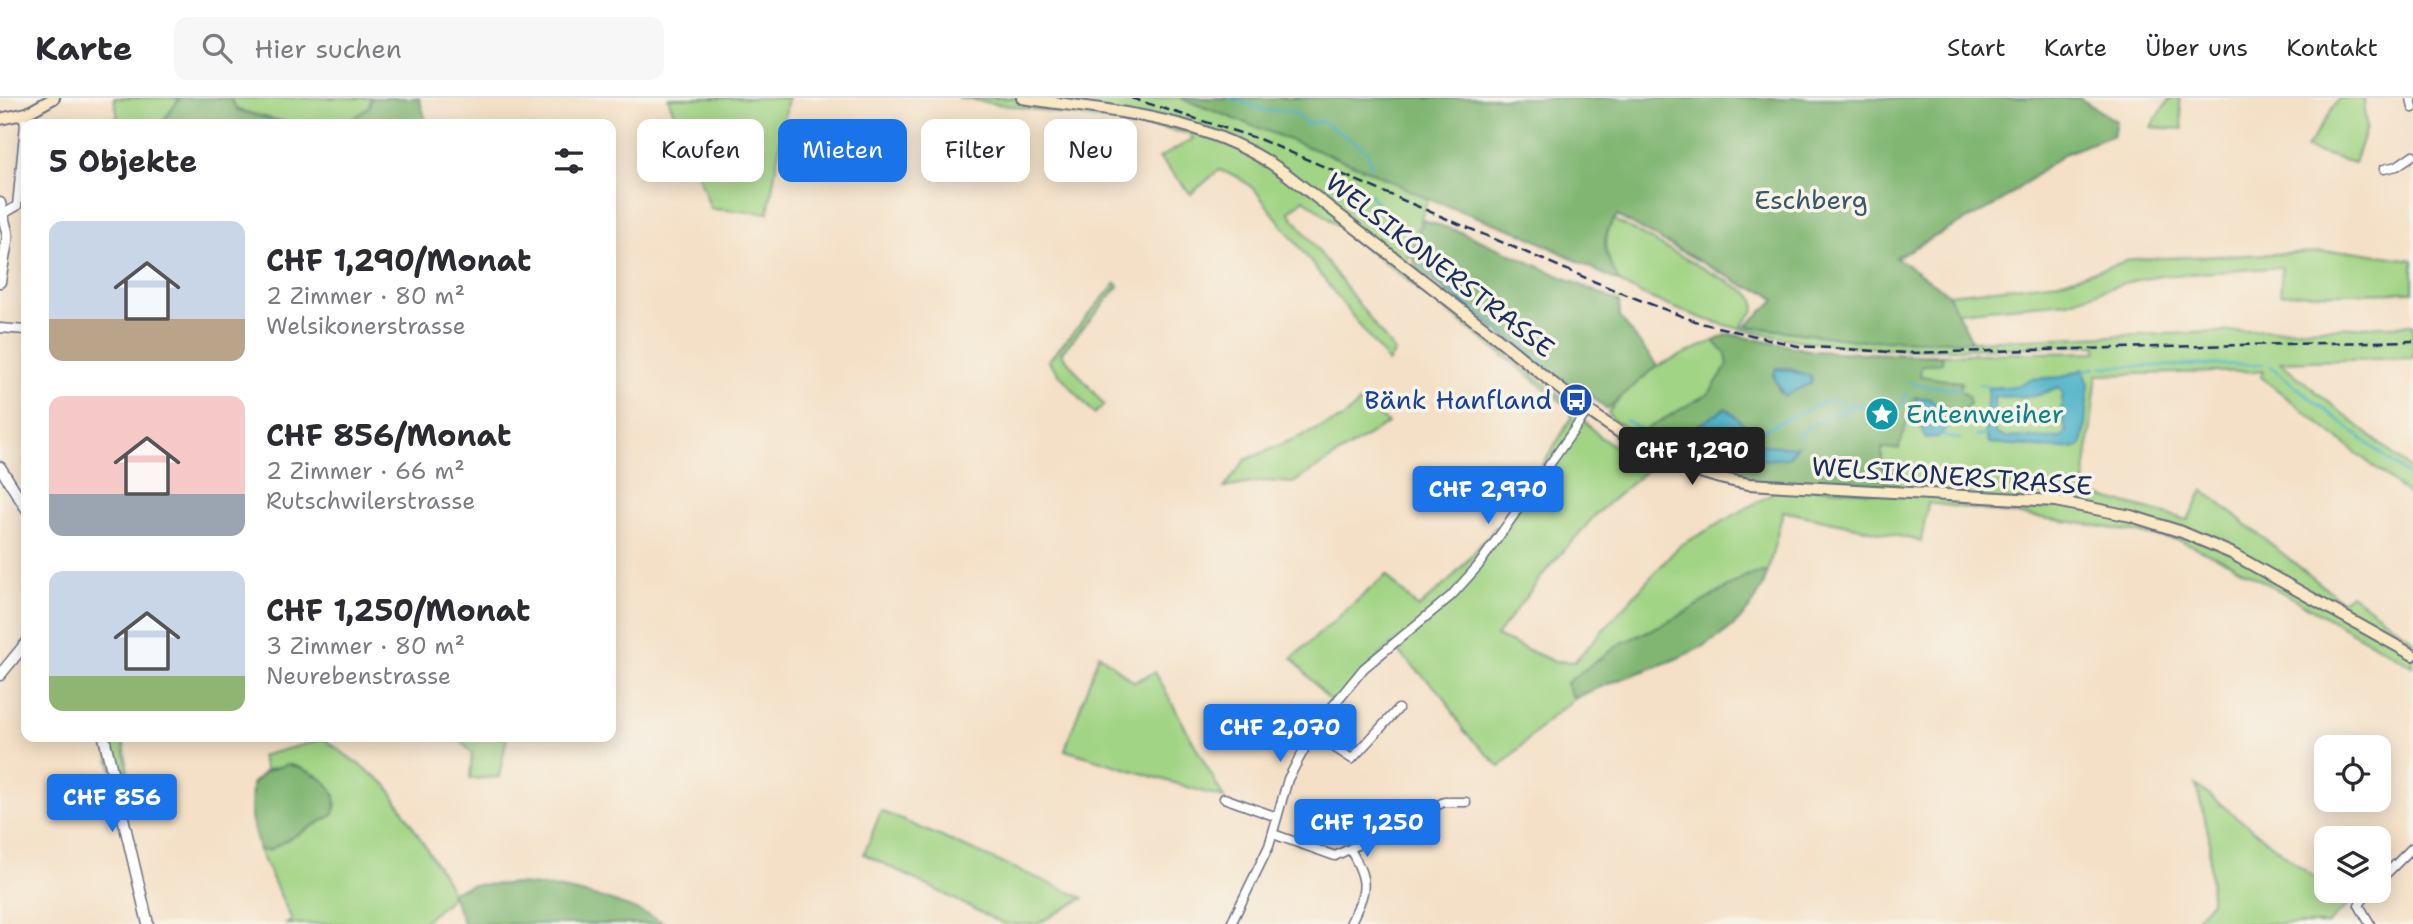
<!DOCTYPE html>
<html lang="de">
<head>
<meta charset="utf-8">
<style>
  :root { --surface:#fff; --page:#f7f7f7; --text:#2b2b33; --muted:#7c7c81; --line:#e1e1e2; --accent:#1a73e8 }
  body { margin:0; font-family:"Shantell Sans",sans-serif; background:var(--page); color:var(--text); height:100vh; display:flex; flex-direction:column; font-size:26px; white-space:nowrap }
  * { box-sizing:border-box; margin:0 }
  p { font-size:23px; color:var(--muted) }
  .icon { flex:none; width:38px; height:38px; fill:none; stroke:currentColor; stroke-width:2; stroke-linecap:round; stroke-linejoin:round }
  .map { position:relative; flex:1; overflow:hidden }
  .details { position:absolute; left:21px; top:21px; width:595px; height:623px; display:flex; flex-direction:column; background:var(--surface); border-radius:14px; box-shadow:0 4px 18px #0003 }
  .details>* { flex:none }
  .hud { position:absolute; left:637px; top:21px; width:665px; height:63px; display:flex; gap:14px }
  .fabs { position:absolute; left:2314px; top:637px; display:grid; gap:14px }
  .fabs a { display:grid; place-items:center; width:77px; height:77px; border-radius:14px; background:var(--surface); box-shadow:0 4px 18px #0003; font-size:35px }
  .price { position:absolute; translate:-50% -60px; padding:0 16px; border-radius:7px; background:var(--accent); color:#fff; font-size:23px; line-height:46px; filter:drop-shadow(0 2px 4px #0008) }
  .price::after { content:''; position:absolute; left:50%; top:42px; width:21px; height:16px; margin-left:-10px; background:inherit; clip-path:polygon(0 0,100% 0,50% 100%) }
  .price.active { background:#222; color:#fff }
  ul { padding:0; list-style:none }
  li { display:flex; align-items:center; gap:21px; height:175px; padding:0 28px }
  li span { display:grid; place-items:center; flex:none; width:196px; height:140px; border-radius:14px; color:#555 }
  li>.icon { margin-inline-start:auto }
  span .icon { width:84px; height:84px; fill:#fffc; stroke-width:1 }
  li b { font-size:30px }
  h2 { display:flex; justify-content:space-between; align-items:center; height:84px; padding:0 28px; font-size:30px }
  .pill { padding:0 24px; border-radius:14px; background:var(--surface); box-shadow:0 4px 18px #0003; font-size:24px; line-height:63px }
  .pill.active { background:var(--accent); color:#fff }
  header { display:flex; align-items:center; gap:42px; box-sizing:border-box; height:98px; padding:0 35px; background:var(--surface); border-bottom:2px solid var(--line) }
  header strong { font-size:33px }
  nav { display:flex; gap:38px; margin-inline-start:auto; font-size:24px }
  .search { width:490px; height:63px; background:var(--page); display:flex; align-items:center; gap:18px; box-sizing:border-box; padding:0 24px; border-radius:14px; color:var(--muted); font-size:26px }
  .map>svg:first-child { display:block }
  .green { fill:#a1d484; stroke:#5e8271; stroke-width:2 }
  .forest { fill:#80b672; stroke:#4e7268; stroke-width:2; fill-rule:evenodd }
  .water { fill:#49b1c8; stroke:#327093; stroke-width:2; fill-rule:evenodd }
  .lines { fill:none; stroke-linecap:round; stroke-linejoin:round }
  .stream { stroke:#49b1c8; stroke-width:2.5 }
  .minor-casing { stroke:#676d82; stroke-width:11 }
  .tertiary-casing { stroke:#676d82; stroke-width:13 }
  .secondary-casing { stroke:#676d82; stroke-width:14 }
  .minor { stroke:#fff; stroke-width:8 }
  .tertiary { stroke:#fff; stroke-width:10 }
  .secondary { stroke:#fae7c3; stroke-width:10 }
  .rail { stroke:#1b2f5e; stroke-width:2.5; stroke-dasharray:10 5; stroke-linecap:butt }
  .labels { text-anchor:middle; stroke-width:7; stroke-linejoin:round; paint-order:stroke }
  .park-label { font-size:26px; fill:#3c5868; stroke:#f7f3e8 }
  .street-label { font-size:26px; fill:#1b2f5e; stroke:#f7f3e8 }
  .transit-label { font-size:26px; fill:#164399; stroke:#f7f3e8; text-anchor:end }
  .culture-label { font-size:26px; fill:#0d838f; stroke:#f7f3e8; text-anchor:start }
</style>
</head>
<body>
<header>
<strong>Karte</strong>
<div class="search"><svg class="icon" aria-label="search" viewBox="0 0 24 24"><circle cx="10" cy="10" r="6"/><path d="M15 15l6 6"/></svg>Hier suchen</div>
<nav><a>Start</a><a>Karte</a><a>Über uns</a><a>Kontakt</a></nav>
</header>
<div class="map">
<svg width="2413" height="826" viewBox="0 0 2413 826">
  <rect width="100%" height="100%" fill="#f7f3e8"/>
  <filter id="ink" filterUnits="userSpaceOnUse"><feTurbulence type="fractalNoise" baseFrequency=".0143" numOctaves="2"/><feDisplacementMap in="SourceGraphic" scale="14" xChannelSelector="R" yChannelSelector="G"/><feConvolveMatrix kernelMatrix="1 2 1 2 8 2 1 2 1" color-interpolation-filters="sRGB"/></filter>
  <filter id="wash" filterUnits="userSpaceOnUse"><feTurbulence type="fractalNoise" baseFrequency=".00686" numOctaves="4" result="noise"/><feDisplacementMap in="SourceGraphic" scale="28" xChannelSelector="R" yChannelSelector="G"/><feGaussianBlur stdDeviation="1.57" result="paint"/><feColorMatrix in="noise" values="0 0 0 0 0 0 0 0 0 0 0 0 0 0 0 0 0 1.4 0 .05"/><feComposite in="paint" operator="in"/></filter>
  <g filter="url(#wash)">
    <rect width="100%" height="100%" fill="#f4e0c6"/>
    <g class="green">
      <path d="M114,0H180L161,26H95L118,19Z"/>
      <path d="M230,0H371L369,9C362,14 354,22 346,24C310,35 272,20 237,12Z"/>
      <path d="M668,0H788L768,115L711,111Z"/>
      <path d="M958,0H1180L1368,72L1428,101L1403,172L1565,302L1600,339L1649,370L1597,415L1545,474L1496,538L1553,563L1574,564L1679,448L1770,397L1771,388L1680,363L1613,322L1608,315L1629,289L1657,268L1729,236L1813,253L1870,258L2097,254V247C1946,251 1794,265 1653,201C1643,197 1629,192 1620,184C1603,168 1603,140 1613,121L1749,195L1754,201L1755,212L1741,228L1856,242L1972,243L2413,227V260L2280,264L2413,373V400L2261,279L2263,273L2097,277L2083,394L2188,422L2203,392L2342,503L2351,496L2413,542V568L2230,465L2179,442L2079,425L1928,405L1921,443L1783,413L1768,473L1746,478L1676,520L1620,546L1566,585L1574,601L1550,620L1500,669L1463,632L1443,597L1391,547L1333,606L1292,560L1386,477L1418,510L1451,481L1496,429L1502,433L1571,321V311L1304,101L1289,114L1395,254L1388,264L1255,92L1238,79L1219,72L1191,96L1159,60L1193,41L1189,35Z"/>
      <path d="M2170,0H2179L2183,31L2151,29Z"/>
      <path d="M2339,0H2364L2366,30L2354,65L2306,51Z"/>
      <path d="M2352,153L2413,162V194L2280,196L2282,169L2161,178L2128,184L2068,204L1957,214L1948,196L2059,184L2133,161Z"/>
      <path d="M1116,185L1119,188L1061,255L1104,307L1094,316L1048,263Z"/>
      <path d="M1363,302L1388,325L1293,385L1264,383L1224,390L1245,362L1343,320Z"/>
      <path d="M1099,556L1134,584L1155,574L1224,700L1065,652Z"/>
      <path d="M104,639H123L130,690L124,720Z"/>
      <path d="M458,639H507L499,679L470,681L472,656Z"/>
      <path d="M324,641L387,687L448,785L451,794L449,802L421,826H286L292,822L259,752H265L272,670L266,673L261,658Z"/>
      <path d="M2196,687L2326,789V793L2348,807L2328,826H2197L2193,823L2211,804L2209,738Z"/>
      <path d="M881,713L1084,800L1037,826H1004L864,756Z"/>
    </g>
    <g class="forest">
      <path d="M180,0H230L237,12L288,26H161Z"/>
      <path d="M371,0H419L427,26H330L348,24L369,9Z"/>
      <path d="M1180,0H2079L2116,23L2113,37L2064,56L1999,105L1896,159L1948,196L1972,243L1856,242L1746,228L1775,202L1767,194L1747,189L1617,118C1596,142 1607,158 1619,184L1524,136L1428,101L1368,72Z"/>
      <path d="M1423,122L1461,134L1619,204L1620,219L1657,268L1607,311L1582,291L1569,289L1417,171L1412,158Z"/>
      <path d="M1729,236L1813,253L1943,258L1942,264L1921,268L1920,278L1961,284L1960,292L1969,299V307L1946,323C1940,307 1931,300 1914,299L1899,351L1882,350V369L1898,370V395L1771,388L1680,363L1634,338L1709,295L1728,267L1726,256L1714,243ZM1778,270L1792,271L1812,280L1811,285L1780,295L1773,277ZM1724,310L1747,330L1742,338L1729,340L1699,329ZM1745,346L1793,349L1797,348C1795,351 1794,355 1792,358C1786,364 1751,359 1743,357Z"/>
      <path d="M1768,473C1744,559 1643,565 1574,601L1566,585L1620,546L1676,520L1746,478Z"/>
      <path d="M288,666C312,673 345,687 333,717L269,752H259L251,719L252,686L266,673Z"/>
      <path d="M518,786C573,790 618,801 667,826H464L451,794L471,787Z"/>
    </g>
    <g class="water">
      <path d="M1776,270L1809,277L1811,285L1784,298L1774,279Z"/>
      <path d="M2083,271L2089,286L2083,345L2079,349L2061,351L1989,345L1985,334L1988,290L2018,288L2030,281L2062,279ZM2058,289L2063,295L2061,311L2066,333L2061,340L2003,339L1995,335L1994,299L2036,298Z"/>
      <path d="M1918,299L1930,301L1943,315L1946,330L1940,339L1925,340L1921,329L1922,315L1910,316Z"/>
      <path d="M1726,310L1747,329L1744,338L1729,340L1699,329V327Z"/>
      <path d="M1751,346L1793,349L1797,348L1788,360L1762,362L1743,357L1744,348Z"/>
    </g>
    <g class="lines">
      <g class="stream">
        <path d="M1229,0L1265,12L1293,14L1307,26L1322,23L1366,51L1372,69"/>
        <path d="M1370,96L1381,112"/>
        <path d="M1417,158L1435,181L1552,272"/>
        <path d="M2270,268L2413,381"/>
        <path d="M2102,269L2263,266"/>
        <path d="M2084,272L2095,270"/>
        <path d="M1909,284L1918,287"/>
        <path d="M1979,286L1989,289"/>
        <path d="M1920,287L1960,292"/>
        <path d="M1898,311L1903,306L1906,295"/>
        <path d="M1626,322L1658,342L1691,331"/>
        <path d="M1747,330L1761,333L1831,301L1845,308L1855,306L1878,316"/>
        <path d="M1941,338L1960,341"/>
        <path d="M1976,338L1986,337"/>
        <path d="M1799,339L1806,331L1837,313L1843,316L1853,308"/>
      </g>
    </g>
  </g>
  <g filter="url(#ink)">
    <g class="lines">
      <defs>
        <g id="minor">
          <path d="M2411,0L2413,10"/>
          <path d="M2384,71L2397,68L2413,57"/>
          <path d="M5,115L17,108L25,26L23,16"/>
          <path d="M0,230L26,232"/>
          <path d="M1312,635L1352,661L1398,611"/>
          <path d="M1224,700L1277,719"/>
          <path d="M1273,736L1335,758L1444,704H1466"/>
          <path d="M2378,784L2413,749"/>
          <path d="M2369,793L2359,807L2370,826"/>
          <path d="M1231,826L1269,748L1288,681L1318,626L1364,570L1451,498L1478,468L1588,312"/>
          <path d="M1350,826C1366,793 1370,786 1351,753"/>
        </g>
        <g id="tertiary">
          <path d="M0,105L8,138L0,184"/>
          <path d="M0,369L26,410"/>
          <path d="M0,577L26,545"/>
          <path d="M104,639L148,826"/>
        </g>
        <g id="secondary">
          <path d="M1022,0C1115,14 1207,18 1285,75C1353,128 1420,180 1487,232C1569,296 1642,370 1749,386L2055,403L2131,418L2182,434L2231,455L2413,557"/>
          <path d="M0,21L27,15L54,0"/>
        </g>
      </defs>
      <use href="#minor" class="minor-casing"/>
      <use href="#tertiary" class="tertiary-casing"/>
      <use href="#secondary" class="secondary-casing"/>
      <use href="#minor" class="minor"/>
      <use href="#tertiary" class="tertiary"/>
      <use href="#secondary" class="secondary"/>
      <path class="rail" d="M1131,0L1259,41L1619,194L1700,225L1798,248L1906,255L2413,243"/>
    </g>
  </g>
  <defs>
    <symbol id="bus-disc" viewBox="-11 -11 22 22"><circle r="9.5" fill="#1a4fb4" stroke="#f7f3e8"/><path d="M-5-6H5V4H4V6H2V4H-2V6H-4V4H-5ZM-3.5-4V0h7V-4ZM-3.5 1.2v1.5H-2V1.2ZM2 1.2v1.5H3.5V1.2Z" fill="#fff"/></symbol>
    <symbol id="sight-disc" viewBox="-11 -11 22 22"><circle r="9.5" fill="#0f9aa8" stroke="#f7f3e8"/><path d="M0-6L1.8-2.2L6-1.7L2.9 1.2L3.7 5.4L0 3.3L-3.7 5.4L-2.9 1.2L-6-1.7L-1.8-2.2Z" fill="#fff"/></symbol>
  </defs>
  <g fill-rule="evenodd">
    <use href="#bus-disc" x="1557" y="283" width="38" height="38"/>
    <use href="#sight-disc" x="1863" y="297" width="38" height="38"/>
  </g>
  <g class="labels">
    <g class="park-label">
      <text x="1811" y="111">Eschberg</text>
    </g>
    <g class="street-label">
      <text transform="translate(1440 167) rotate(38)" y="9">WELSIKONERSTRASSE</text>
      <text transform="translate(1952 378) rotate(4)" y="9">WELSIKONERSTRASSE</text>
    </g>
    <g class="transit-label">
      <text x="1552" y="311">Bänk Hanfland</text>
    </g>
    <g class="culture-label">
      <text x="1906" y="325">Entenweiher</text>
    </g>
  </g>
</svg>
<div class="fabs">
<a><svg class="icon" aria-label="locate" viewBox="0 0 24 24"><circle cx="12" cy="12" r="6"/><path d="M12 2v4M12 18v4M2 12h4M18 12h4"/></svg></a>
<a><svg class="icon" aria-label="layers" viewBox="0 0 24 24"><path d="M12 4l9 5-9 5-9-5zM3 14l9 5 9-5"/></svg></a>
</div>
<b class="price active" style="left:1692px;top:389px">CHF 1,290</b>
<b class="price" style="left:1488px;top:428px">CHF 2,970</b>
<b class="price" style="left:1280px;top:666px">CHF 2,070</b>
<b class="price" style="left:112px;top:736px">CHF 856</b>
<b class="price" style="left:1367px;top:761px">CHF 1,250</b>
<div class="hud">
<a class="pill">Kaufen</a>
<a class="pill active">Mieten</a>
<a class="pill">Filter</a>
<a class="pill">Neu</a>
</div>
<section class="details">
<h2>5 Objekte<svg class="icon" aria-label="filters" viewBox="0 0 24 24"><path d="M4 7h16M4 17h16"/><circle cx="9" cy="7" r="2"/><circle cx="15" cy="17" r="2"/></svg></h2>
<ul>
<li><span style="background:linear-gradient(#c9d6e8 70%,#b9a48a 0)"><svg class="icon" aria-label="home" viewBox="0 0 24 24"><path d="M3 11l9-7 9 7M6 9v11h12V9"/></svg></span><div><b>CHF 1,290/Monat</b><p>2 Zimmer · 80 m²</p><p>Welsikonerstrasse</p></div></li>
<li><span style="background:linear-gradient(#f6c9c9 70%,#9aa5b1 0)"><svg class="icon" aria-label="home" viewBox="0 0 24 24"><path d="M3 11l9-7 9 7M6 9v11h12V9"/></svg></span><div><b>CHF 856/Monat</b><p>2 Zimmer · 66 m²</p><p>Rutschwilerstrasse</p></div></li>
<li><span style="background:linear-gradient(#c9d6e8 75%,#8fb573 0)"><svg class="icon" aria-label="home" viewBox="0 0 24 24"><path d="M3 11l9-7 9 7M6 9v11h12V9"/></svg></span><div><b>CHF 1,250/Monat</b><p>3 Zimmer · 80 m²</p><p>Neurebenstrasse</p></div></li>
</ul>
</section>
</div>
</body>
</html>
